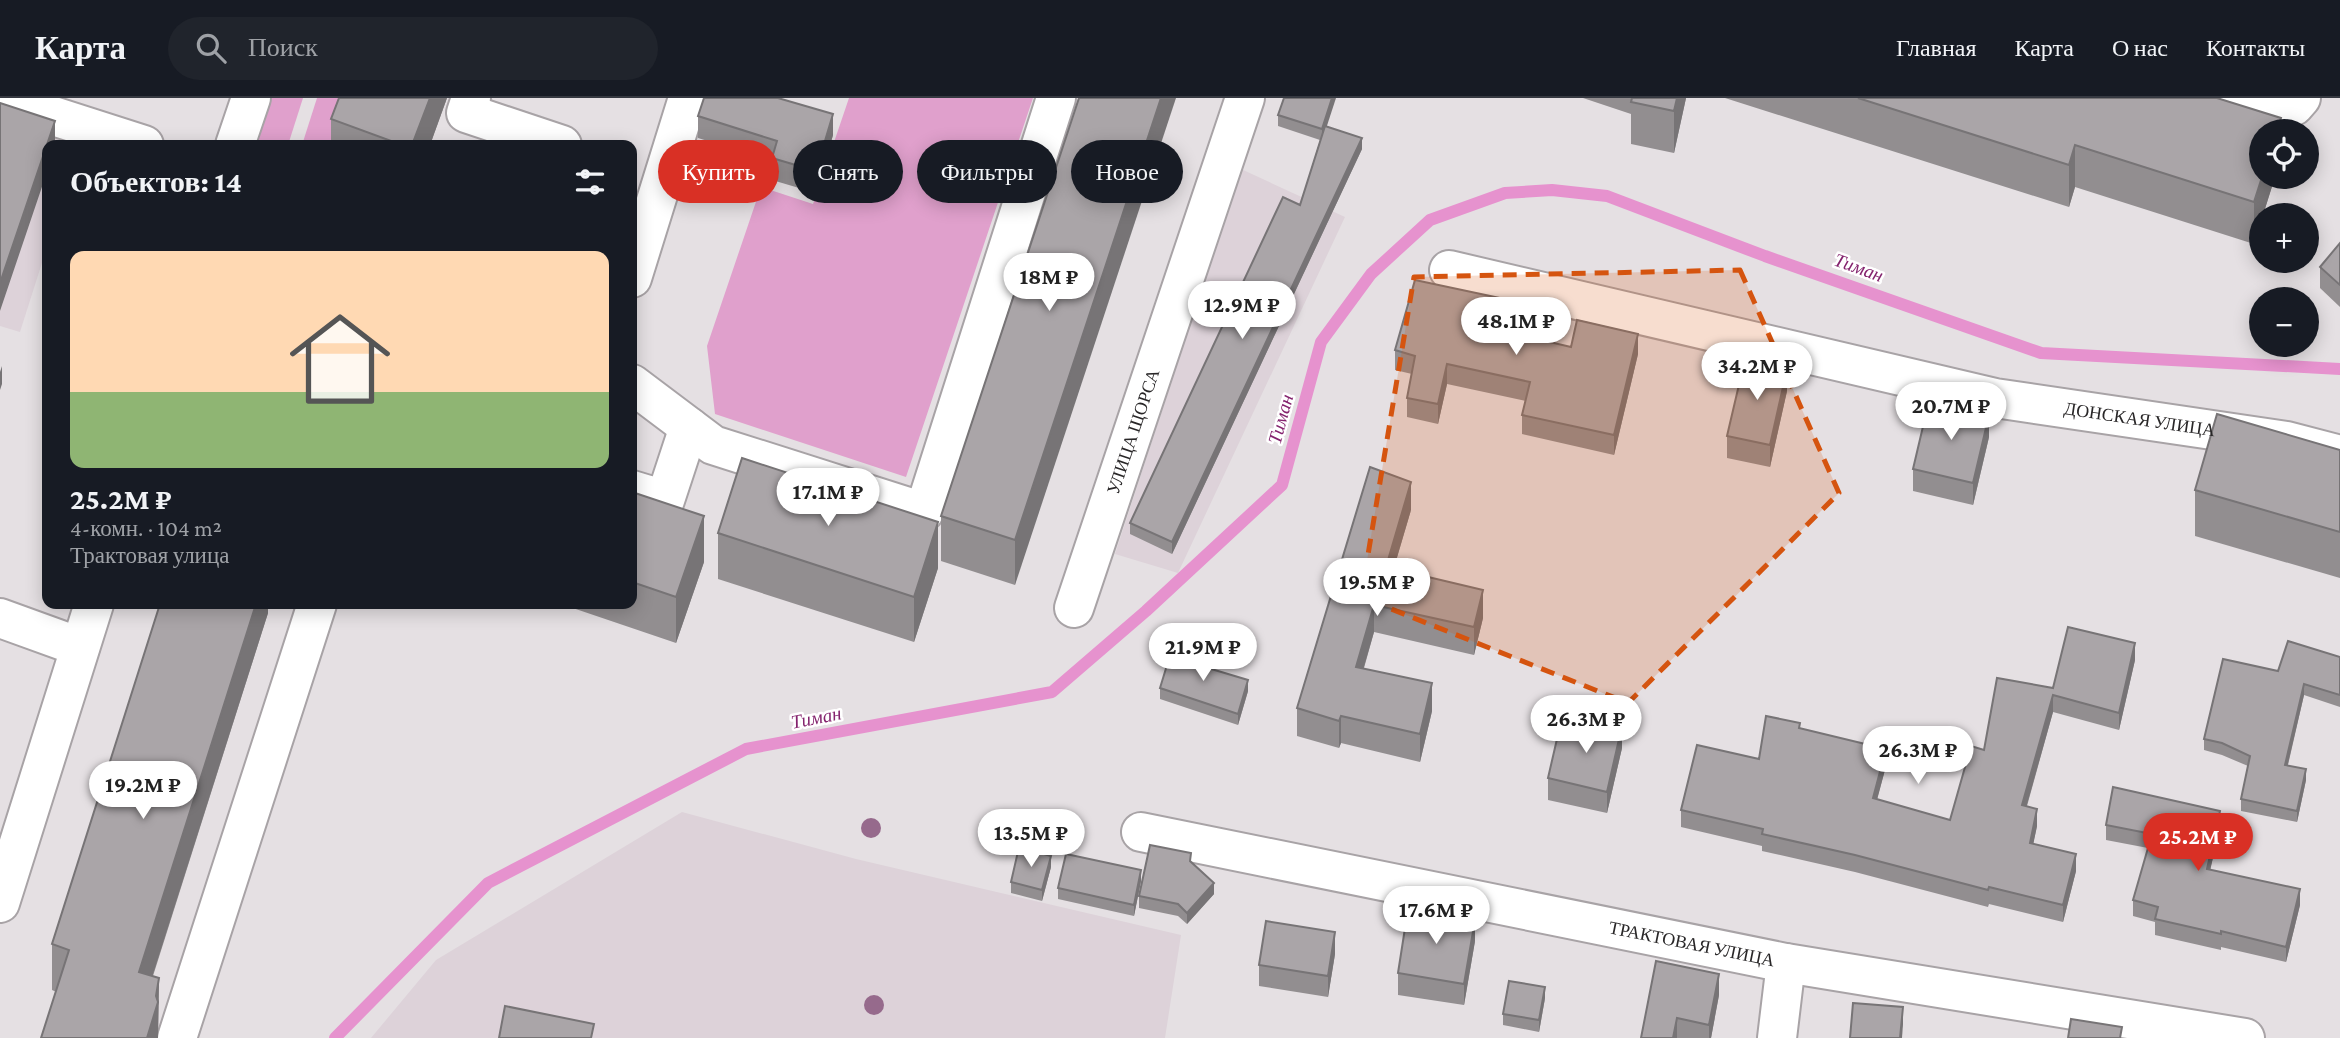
<!DOCTYPE html>
<html lang="ru">
<head>
<meta charset="utf-8">
<style>
  :root { --surface:#171b24; --page:#20242c; --text:#f1f3f6; --muted:#9ea1a6; --line:#363941; --accent:#d93025 }
  body { margin:0; font-family:"Crimson Pro",serif; background:var(--page); color:var(--text); height:100vh; display:flex; flex-direction:column; font-size:26px; white-space:nowrap }
  * { box-sizing:border-box; margin:0 }
  p { font-size:23px; color:var(--muted) }
  .icon { flex:none; width:38px; height:38px; fill:none; stroke:currentColor; stroke-width:2; stroke-linecap:round; stroke-linejoin:round }
  .map { position:relative; flex:1; overflow:hidden }
  .drawer { position:absolute; left:42px; top:42px; width:595px; height:469px; display:flex; flex-direction:column; background:var(--surface); border-radius:14px; box-shadow:0 4px 18px #0003 }
  .drawer>* { flex:none }
  .top-card { position:absolute; left:658px; top:42px; width:665px; height:63px; display:flex; gap:14px }
  .buttons { position:absolute; left:2249px; top:21px; display:grid; gap:14px }
  .buttons a { display:grid; place-items:center; width:70px; height:70px; border-radius:50%; background:var(--surface); box-shadow:0 4px 18px #0003; font-size:35px }
  .price { position:absolute; translate:-50% -60px; padding:0 16px; border-radius:24px; background:#fff; color:#222; font-size:23px; line-height:46px; filter:drop-shadow(0 2px 4px #0008) }
  .price::after { content:''; position:absolute; left:50%; top:42px; width:21px; height:16px; margin-left:-10px; background:inherit; clip-path:polygon(0 0,100% 0,50% 100%) }
  .price.active { background:var(--accent); color:#fff }
  ul { padding:0; list-style:none }
  li { display:grid; align-content:center; gap:14px; height:371px; padding:0 28px }
  li span { display:grid; place-items:center; height:217px; border-radius:14px; color:#555 }
  li>.icon { margin-inline-start:auto }
  span .icon { width:126px; height:126px; fill:#fffc; stroke-width:1 }
  li b { font-size:30px }
  h2 { display:flex; justify-content:space-between; align-items:center; height:84px; padding:0 28px; font-size:30px }
  .chip { padding:0 24px; border-radius:32px; background:var(--surface); box-shadow:0 4px 18px #0003; font-size:24px; line-height:63px }
  .chip.active { background:var(--accent); color:#fff }
  header { display:flex; align-items:center; gap:42px; box-sizing:border-box; height:98px; padding:0 35px; background:var(--surface); border-bottom:2px solid var(--line) }
  header strong { font-size:33px }
  nav { display:flex; gap:38px; margin-inline-start:auto; font-size:24px }
  .search { width:490px; height:63px; background:var(--page); display:flex; align-items:center; gap:18px; box-sizing:border-box; padding:0 24px; border-radius:38px; color:var(--muted); font-size:26px }
  .map>svg:first-child { display:block }
  .built { fill:#ddd2d9 }
  .green { fill:#e0a0cc }
  .lines { fill:none; stroke-linecap:round; stroke-linejoin:round }
  .stream { stroke:#e692ce; stroke-width:12 }
  .minor-casing { stroke:#a8a3a6; stroke-width:42 }
  .minor { stroke:#fff; stroke-width:38 }
  .tree { fill:#966a8c }
  .wall { fill:#928e90 }
  .shaded-wall { fill:#777476 }
  .building { fill:#aaa5a8; stroke:#777476; stroke-width:2 }
  .marked { fill:#d5540f; fill-opacity:0.2; stroke:#d5540f; stroke-width:5; stroke-dasharray:14 9; stroke-linejoin:round }
  .labels { text-anchor:middle; stroke-width:5; stroke-linejoin:round; paint-order:stroke }
  .street-label { font-size:18px; fill:#292728; stroke:#fff }
  .water-label { font-size:19px; font-style:italic; fill:#84236e; stroke:#fff }
</style>
</head>
<body>
<header>
<strong>Карта</strong>
<div class="search"><svg class="icon" aria-label="search" viewBox="0 0 24 24"><circle cx="10" cy="10" r="6"/><path d="M15 15l6 6"/></svg>Поиск</div>
<nav><a>Главная</a><a>Карта</a><a>О нас</a><a>Контакты</a></nav>
</header>
<div class="map">
<svg width="2340" height="940" viewBox="0 0 2340 940">
  <rect width="100%" height="100%" fill="#e5e0e3"/>
  <g class="built">
    <path d="M0,22L81,46L47,47V149L20,234L0,228Z"/>
    <path d="M1241,71L1345,119L1178,475L1115,456Z"/>
    <path d="M682,714L856,761L1181,837L1165,940H371L436,862Z"/>
  </g>
  <g class="green">
    <path d="M264,0H303L288,47H248Z"/>
    <path d="M317,0H352L334,47H302Z"/>
    <path d="M849,0H1033L906,379L715,316L707,248L761,89L813,106Z"/>
  </g>
  <g class="lines">
    <path class="stream" d="M335,940L488,785L746,651L1052,594L1146,513L1282,387L1321,244L1371,176L1430,122L1505,95L1552,92L1607,98L1765,158L2041,255L2340,271"/>
    <defs>
      <g id="minor">
        <path d="M471,0L466,15L562,47"/>
        <path d="M2238,0L2277,14L2294,8L2301,0"/>
        <path d="M0,1L144,47"/>
        <path d="M235,47L251,0"/>
        <path id="s1" d="M1449,172L1995,300L2287,343L2340,357"/>
        <path d="M632,180L688,0"/>
        <path d="M632,286L713,347L924,414L1056,0"/>
        <path d="M632,392L665,402L689,329"/>
        <path id="s2" d="M1074,510L1245,0"/>
        <path d="M0,520L80,549"/>
        <path id="s3" d="M1141,734L1786,865L2245,940"/>
        <path d="M0,805L94,506"/>
        <path d="M177,940L317,506"/>
        <path d="M1777,940L1786,865"/>
      </g>
    </defs>
    <use href="#minor" class="minor-casing"/>
    <use href="#minor" class="minor"/>
  </g>
  <g class="tree">
    <circle cx="871" cy="730" r="10"/>
    <circle cx="874" cy="907" r="10"/>
  </g>
  <g class="wall">
    <path d="M447,0L430,47H331V21Z"/>
    <path d="M1079,0L1015,487L941,463V418Z"/>
    <path d="M1583,0H1686L1674,55L1631,46V16Z"/>
    <path d="M1725,0H2217L2281,33L2261,79H2275L2263,117H2261V124L2254,146L2075,89L2069,109Z"/>
    <path d="M1278,17L1327,28L1362,51L1172,456L1130,436V425L1300,107L1320,42L1278,28Z"/>
    <path d="M698,18L833,37L816,95L772,82V63L698,40Z"/>
    <path d="M2340,145V209L2320,190V169Z"/>
    <path d="M1514,223L1511,235L1571,249L1638,256L1614,357L1522,336V317L1526,303L1447,286L1438,326L1407,319V300L1412,276L1395,272V252Z"/>
    <path d="M1787,293L1770,369L1727,360V338Z"/>
    <path d="M1989,339L1973,407L1913,393V371Z"/>
    <path d="M2340,352V480L2195,438V392Z"/>
    <path d="M632,394L704,464L676,545L561,506H632Z"/>
    <path d="M1411,412L1394,470L1483,520L1474,557L1374,534L1364,570L1432,613L1420,664L1341,645L1339,650L1297,638V610Z"/>
    <path d="M718,435L938,470L914,544L718,481Z"/>
    <path d="M268,506V515L153,878L159,880L158,940L52,892V846Z"/>
    <path d="M2340,559V609L2304,597L2288,667L2306,682L2297,724L2241,713V701L2248,668L2222,657L2204,652V641L2278,573Z"/>
    <path d="M2135,562L2119,632L2053,614L2027,708L2037,728L2033,746L2076,773L2063,824L1989,806L1988,809L1855,774L1762,753V748L1681,729V712L1759,661L1800,630L1886,668L1877,701L1950,722L2053,590Z"/>
    <path d="M1160,590L1248,593L1238,627L1160,601Z"/>
    <path d="M1622,650L1607,715L1548,702V680Z"/>
    <path d="M2106,727L2220,729L2210,772L2300,807L2286,864L2221,849V852L2155,837V824L2133,818V802L2148,750L2106,742Z"/>
    <path d="M1191,765L1214,796L1187,826L1178,818L1139,810V798Z"/>
    <path d="M1051,769L1042,803L1011,795V784Z"/>
    <path d="M1141,783L1134,818L1058,801V790Z"/>
    <path d="M1475,843L1464,907L1398,897V875Z"/>
    <path d="M1335,856L1328,899L1259,888V867Z"/>
    <path d="M1719,897L1711,940H1641Z"/>
    <path d="M1545,900L1539,934L1503,927V916Z"/>
  </g>
  <g class="shaded-wall">
    <path d="M430,0H447L430,47H412Z"/>
    <path d="M1161,0H1176L1015,487V442Z"/>
    <path d="M1332,0H1336L1322,43V31Z"/>
    <path d="M1677,0H1686L1674,55V13Z"/>
    <path d="M833,16V37L816,95V73Z"/>
    <path d="M2281,20V33H2277Z"/>
    <path d="M55,23V47H47V74L0,213V185Z"/>
    <path d="M1362,40V51L1172,456V444Z"/>
    <path d="M2075,47V89L2069,109V67Z"/>
    <path d="M2262,79H2275L2263,117H2261V124L2254,146V104Z"/>
    <path d="M1514,203V223L1507,253V234Z"/>
    <path d="M1638,236V256L1614,357V337Z"/>
    <path d="M1447,266V286L1438,326V306Z"/>
    <path d="M2,268V286L0,292V274Z"/>
    <path d="M1787,271V293L1770,369V347Z"/>
    <path d="M1989,317V339L1973,407V385Z"/>
    <path d="M1411,384V412L1386,496V469Z"/>
    <path d="M704,418V464L676,545V499Z"/>
    <path d="M938,424V470L914,544V499Z"/>
    <path d="M1483,492V520L1474,557V529Z"/>
    <path d="M256,506H268V515L139,920V874Z"/>
    <path d="M1374,507V534L1356,596V569Z"/>
    <path d="M2135,545V562L2119,632V615Z"/>
    <path d="M1248,582V593L1238,627V616Z"/>
    <path d="M1432,585V613L1420,664V636Z"/>
    <path d="M2304,586V597L2285,678V667Z"/>
    <path d="M2053,597V614L2022,724V707Z"/>
    <path d="M1341,618V645L1339,650V623Z"/>
    <path d="M1622,628V650L1607,715V694Z"/>
    <path d="M1886,651V668L1873,717V700Z"/>
    <path d="M2306,671V682L2297,724V713Z"/>
    <path d="M2037,711V728L2030,762V745Z"/>
    <path d="M2220,713V729L2207,786V771Z"/>
    <path d="M2076,756V773L2063,824V807Z"/>
    <path d="M1051,758V769L1042,803V792Z"/>
    <path d="M1141,772V783L1134,818V807Z"/>
    <path d="M1214,785V796L1187,826V815Z"/>
    <path d="M2300,791V807L2286,864V849Z"/>
    <path d="M1475,822V843L1464,907V886Z"/>
    <path d="M1335,834V856L1328,899V878Z"/>
    <path d="M1719,876V897L1711,940H1709V927Z"/>
    <path d="M159,880L158,940H147L156,898Z"/>
    <path d="M1545,889V900L1539,934V922Z"/>
    <path d="M1903,909V926L1902,940H1900Z"/>
    <path d="M1677,920V940H1673Z"/>
  </g>
  <g class="building">
    <path d="M339,0H430L412,47H402L331,21Z"/>
    <path d="M704,0H778L833,16L816,73L772,60L777,43L698,18Z"/>
    <path d="M1079,0H1161L1015,442L941,418Z"/>
    <path d="M1284,0H1332L1322,31L1278,17Z"/>
    <path d="M1632,0H1677L1674,13L1631,4Z"/>
    <path d="M1858,0H2217L2281,20L2277,33H2261V79H2262L2254,104L2075,47L2069,67Z"/>
    <path d="M0,5L55,23L0,185Z"/>
    <path d="M1325,28L1362,40L1172,444L1130,425L1283,99L1300,107Z"/>
    <path d="M2340,145V187L2320,169Z"/>
    <path d="M1415,182L1514,203L1507,234L1571,249L1577,222L1638,236L1614,337L1522,317L1530,284L1447,266L1438,306L1407,300L1415,258L1395,252Z"/>
    <path d="M1745,261L1787,271L1770,347L1727,338Z"/>
    <path d="M1929,303L1989,317L1973,385L1913,371Z"/>
    <path d="M2217,316L2340,352V434L2195,392Z"/>
    <path d="M742,360L938,424L914,499L718,435Z"/>
    <path d="M1370,369L1411,384L1386,469L1483,492L1474,529L1374,507L1356,569L1432,585L1420,636L1341,618L1339,623L1297,610Z"/>
    <path d="M632,394L704,418L676,499L632,484Z"/>
    <path d="M160,506H256L139,874L159,880L156,898L158,904L147,940H41L69,852L52,846Z"/>
    <path d="M2068,529L2135,545L2119,615L2053,597L2022,707L2037,711L2030,745L2076,756L2063,807L1989,789L1988,792L1855,757L1762,736L1763,731L1681,712L1697,647L1759,661L1766,618L1800,625L1799,630L1886,651L1873,700L1950,722L1971,648L1984,652L1997,580L2053,590Z"/>
    <path d="M2288,543L2340,559V597L2304,586L2285,667L2306,671L2297,713L2241,701L2250,658L2222,645L2204,641L2223,561L2278,573Z"/>
    <path d="M1171,554L1209,564L1208,570L1248,582L1238,616L1160,590Z"/>
    <path d="M1587,620L1622,628L1607,694L1548,680L1560,628L1584,633Z"/>
    <path d="M2113,689L2220,713L2207,771L2300,791L2286,849L2221,833V836L2155,821L2158,809L2133,802L2152,736L2106,727Z"/>
    <path d="M1150,747L1191,755L1190,763L1214,785L1187,815L1178,806L1139,798Z"/>
    <path d="M1019,749L1051,758L1042,792L1011,784Z"/>
    <path d="M1066,756L1141,772L1134,807L1058,790Z"/>
    <path d="M1408,811L1475,822L1464,886L1398,875Z"/>
    <path d="M1266,823L1335,834L1328,878L1259,867Z"/>
    <path d="M1656,863L1719,876L1709,927L1677,920L1673,940H1641Z"/>
    <path d="M1509,883L1545,889L1539,922L1503,916Z"/>
    <path d="M1853,905L1903,909L1900,940H1850Z"/>
    <path d="M505,908L594,926L591,940H499Z"/>
    <path d="M2071,921L2122,929L2120,940H2068Z"/>
  </g>
  <path class="marked" d="M1740,172L1839,395L1628,605L1361,499L1414,179Z"/>
  <g class="labels">
    <g class="street-label">
      <text dy="6" stroke="none"><textPath href="#s1" startOffset="707">ДОНСКАЯ УЛИЦА</textPath></text>
      <text dy="6" stroke="none"><textPath href="#s2" startOffset="186">УЛИЦА ЩОРСА</textPath></text>
      <text dy="6" stroke="none"><textPath href="#s3" startOffset="562">ТРАКТОВАЯ УЛИЦА</textPath></text>
    </g>
    <g class="water-label">
      <text transform="translate(1859 169) rotate(20)" y="7">Тиман</text>
      <text transform="translate(1280 321) rotate(-75)" y="7">Тиман</text>
      <text transform="translate(816 619) rotate(-11)" y="7">Тиман</text>
    </g>
  </g>
</svg>
<div class="buttons">
<a><svg class="icon" aria-label="locate" viewBox="0 0 24 24"><circle cx="12" cy="12" r="6"/><path d="M12 2v4M12 18v4M2 12h4M18 12h4"/></svg></a>
<a>+</a>
<a>−</a>
</div>
<b class="price" style="left:1049px;top:215px">18M ₽</b>
<b class="price" style="left:1242px;top:243px">12.9M ₽</b>
<b class="price" style="left:1516px;top:259px">48.1M ₽</b>
<b class="price" style="left:1757px;top:304px">34.2M ₽</b>
<b class="price" style="left:1951px;top:344px">20.7M ₽</b>
<b class="price" style="left:828px;top:430px">17.1M ₽</b>
<b class="price" style="left:1377px;top:520px">19.5M ₽</b>
<b class="price" style="left:1203px;top:585px">21.9M ₽</b>
<b class="price" style="left:1586px;top:657px">26.3M ₽</b>
<b class="price" style="left:1918px;top:688px">26.3M ₽</b>
<b class="price" style="left:143px;top:723px">19.2M ₽</b>
<b class="price" style="left:1031px;top:771px">13.5M ₽</b>
<b class="price active" style="left:2198px;top:775px">25.2M ₽</b>
<b class="price" style="left:1436px;top:848px">17.6M ₽</b>
<div class="top-card">
<a class="chip active">Купить</a>
<a class="chip">Снять</a>
<a class="chip">Фильтры</a>
<a class="chip">Новое</a>
</div>
<section class="drawer">
<h2>Объектов: 14<svg class="icon" aria-label="filters" viewBox="0 0 24 24"><path d="M4 7h16M4 17h16"/><circle cx="9" cy="7" r="2"/><circle cx="15" cy="17" r="2"/></svg></h2>
<ul>
<li><span style="background:linear-gradient(#ffd9b3 65%,#8fb573 0)"><svg class="icon" aria-label="home" viewBox="0 0 24 24"><path d="M3 11l9-7 9 7M6 9v11h12V9"/></svg></span><div><b>25.2M ₽</b><p>4-комн. · 104 m²</p><p>Трактовая улица</p></div></li>
</ul>
</section>
</div>
</body>
</html>
